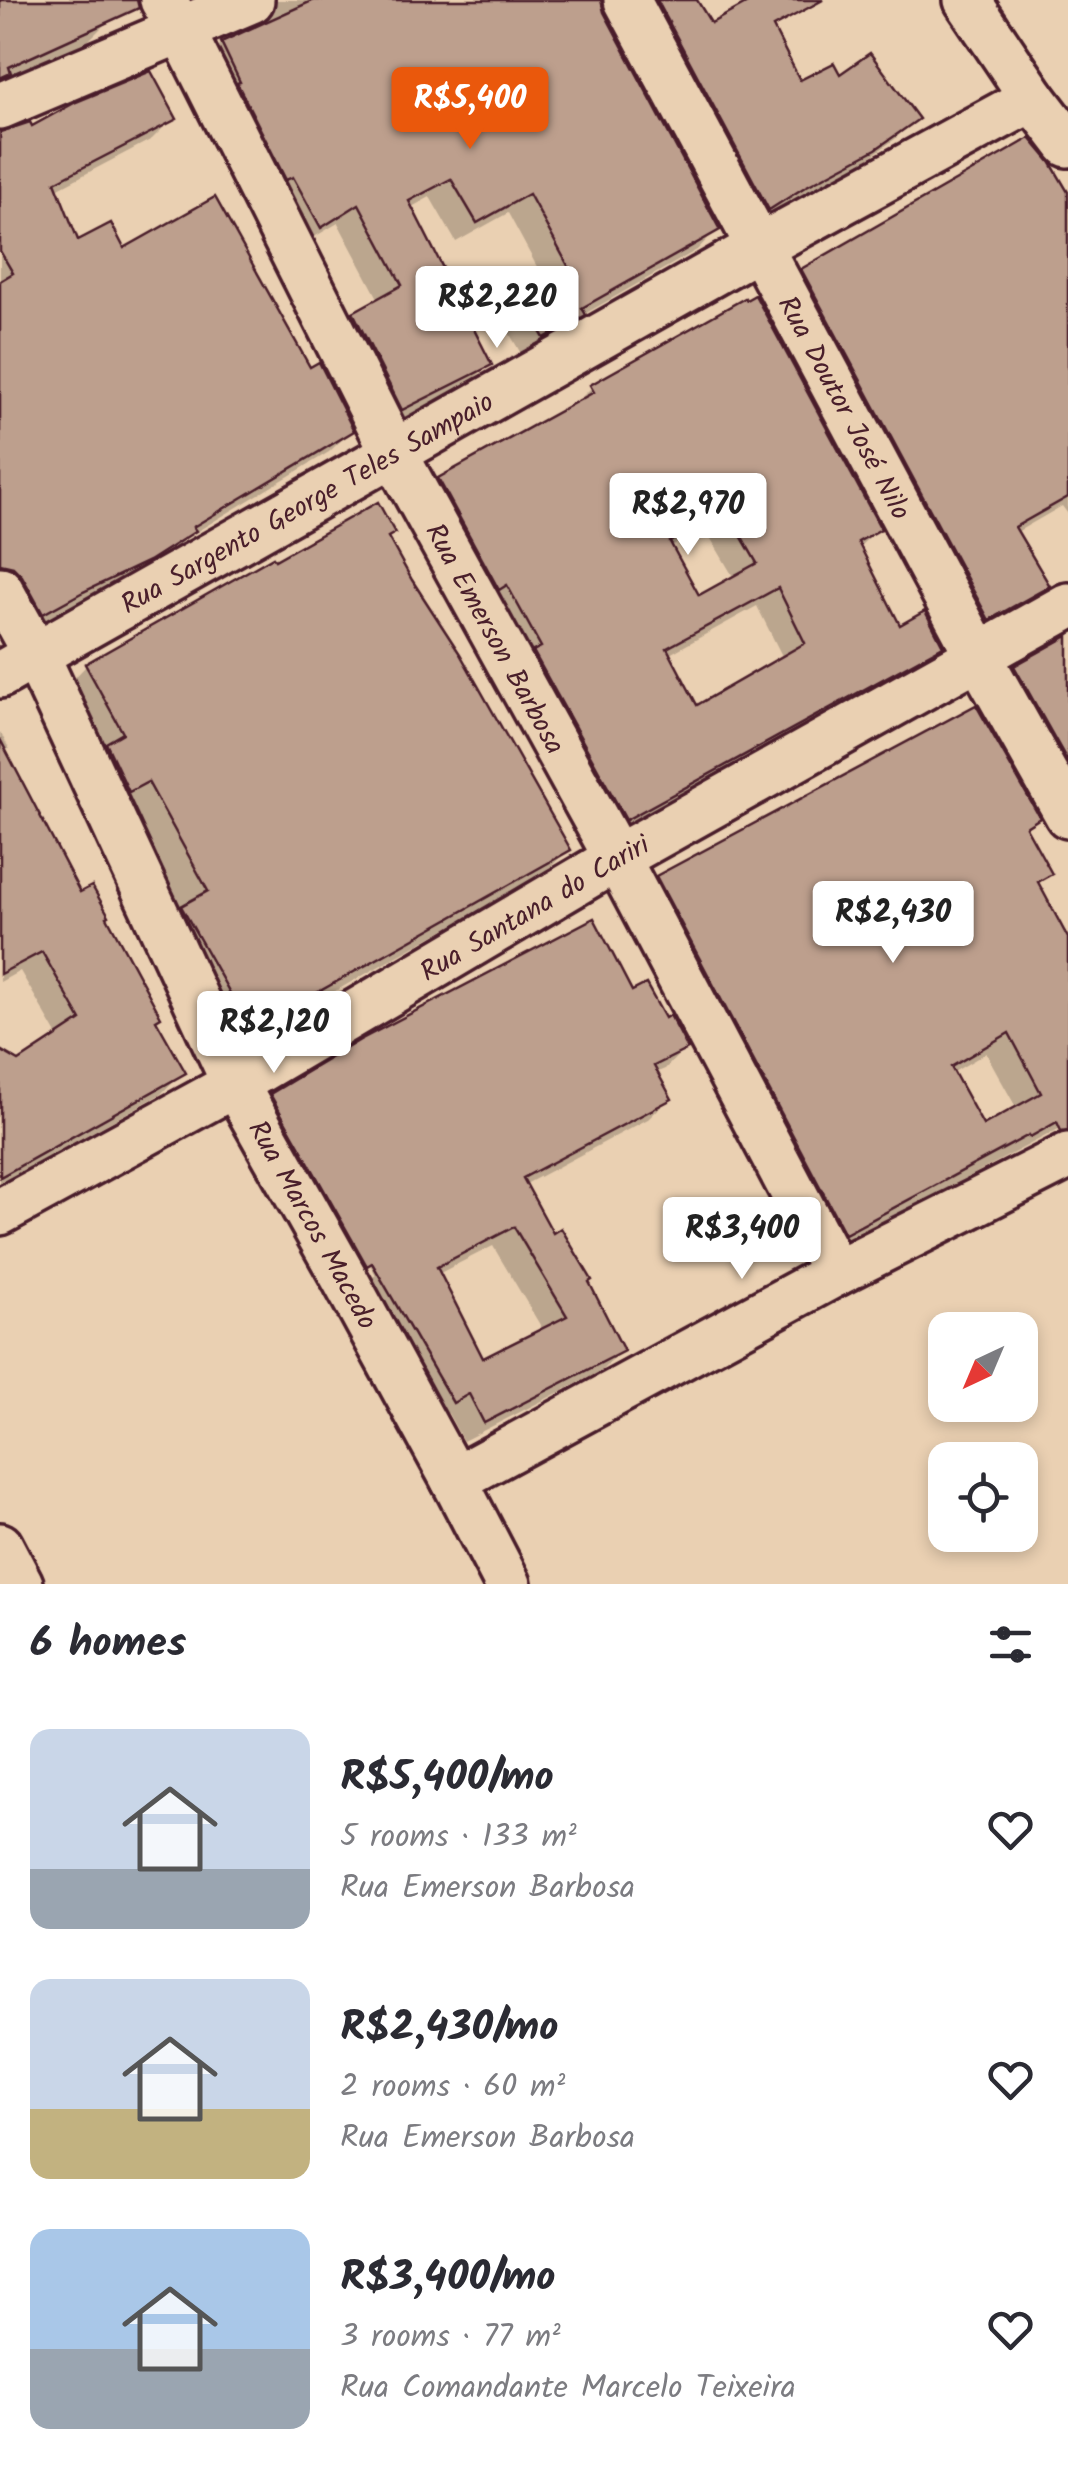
<!DOCTYPE html>
<html lang="en">
<head>
<meta charset="utf-8">
<style>
  :root { --surface:#fff; --page:#f7f7f7; --text:#2b2b33; --muted:#7c7c81; --accent:#ea580c }
  body { margin:0; font-family:Kalam,sans-serif; background:var(--page); color:var(--text); height:100vh; display:flex; flex-direction:column; font-size:38px; white-space:nowrap }
  * { box-sizing:border-box; margin:0 }
  p { font-size:32px; color:var(--muted) }
  .icon { flex:none; width:55px; height:55px; fill:none; stroke:currentColor; stroke-width:2; stroke-linecap:round; stroke-linejoin:round }
  .map { position:relative; height:1584px; overflow:hidden }
  .details { display:flex; flex-direction:column; background:var(--surface); flex:1 }
  .details>* { flex:none }
  .needle { width:65px; rotate:224deg }
  .buttons { position:absolute; left:928px; top:1312px; display:grid; gap:20px }
  .buttons a { display:grid; place-items:center; width:110px; height:110px; border-radius:20px; background:var(--surface); box-shadow:0 5px 15px #0003; font-size:50px }
  .price { position:absolute; translate:-50% -85px; padding:0 22px; border-radius:10px; background:#fff; color:#222; font-size:32px; line-height:65px; filter:drop-shadow(0 2px 5px #0008) }
  .price::after { content:''; position:absolute; left:50%; top:60px; width:30px; height:22px; margin-left:-15px; background:inherit; clip-path:polygon(0 0,100% 0,50% 100%) }
  .price.selected { background:var(--accent); color:#fff }
  ul { padding:0; list-style:none }
  li { display:flex; align-items:center; gap:30px; height:250px; padding:0 30px }
  li span { display:grid; place-items:center; flex:none; width:280px; height:200px; border-radius:20px; color:#555 }
  li>.icon { margin-inline-start:auto }
  span .icon { width:120px; height:120px; fill:#fffc; stroke-width:1 }
  li b { font-size:42px }
  h2 { display:flex; justify-content:space-between; align-items:center; height:120px; padding:0 30px; font-size:42px }
  .map>svg:first-child { display:block }
  .shadow { fill:#0003; fill-rule:evenodd }
  .building { fill:#bd9f8d; stroke:#4a1f2b; stroke-width:2.5; fill-rule:evenodd }
  .lines { fill:none; stroke-linecap:round; stroke-linejoin:round }
  .minor-casing { stroke:#4a1f2b; stroke-width:52 }
  .minor { stroke:#ead0b2; stroke-width:45 }
  .labels { text-anchor:middle; stroke-width:10; stroke-linejoin:round; paint-order:stroke }
  .street-label { font-size:28px; fill:#4a1f2b; stroke:#ead0b2 }
</style>
</head>
<body>
<div class="map">
<svg width="1068" height="1584" viewBox="0 0 1068 1584">
  <rect width="100%" height="100%" fill="#ead0b2"/>
  <filter id="ink" filterUnits="userSpaceOnUse"><feTurbulence type="fractalNoise" baseFrequency=".01" numOctaves="2"/><feDisplacementMap in="SourceGraphic" scale="20" xChannelSelector="R" yChannelSelector="G"/><feConvolveMatrix kernelMatrix="1 2 1 2 8 2 1 2 1" color-interpolation-filters="sRGB"/></filter>
  <g filter="url(#ink)">
    <g class="shadow">
      <path d="M0,0H100L109,20L88,41L0,81Z"/>
      <path d="M247,0H599L601,13L717,229L697,250L581,316L562,335L523,357L504,324L524,304L549,289L508,213L456,242L430,197L410,208L489,364L468,385L381,429L334,334L354,314L379,300L338,223L299,246L202,64L222,43L256,29L258,25L255,10Z"/>
      <path d="M622,0H694L710,27L758,0H769L781,21L771,30L799,83L839,78L915,119L895,139L853,169L782,207L748,228Z"/>
      <path d="M173,118L152,139L55,190L77,243L123,252L309,370L351,431L329,452L186,538L171,552L125,582L59,613L22,634L0,596V134L30,129Z"/>
      <path d="M1068,203V514L1062,506L1015,533L1047,586L1028,604L970,637L784,290L802,271Z"/>
      <path d="M592,387L878,529L858,548L899,629L940,645L920,666L605,838L419,501L439,480L573,406ZM704,527L734,578L698,599L670,547ZM757,606L783,658L696,708L668,655Z"/>
      <path d="M386,538L568,850L543,874L282,1021L283,1023L259,1047L232,1063L158,932L181,910L62,691L86,666Z"/>
      <path d="M1068,639V821L994,690L1016,668Z"/>
      <path d="M0,732L9,748L5,752L78,896L182,1072L161,1094L0,1183V1081L59,1038L20,971L0,982Z"/>
      <path d="M1037,818L1025,830L1049,873L1037,886L1068,944V1124L823,1254L636,900L658,878ZM986,1053L1017,1109L982,1129L952,1073Z"/>
      <path d="M631,995L685,1048L665,1069L655,1073L669,1099L648,1119L524,1185L552,1236L621,1351L601,1371L463,1441L448,1413L432,1422L252,1116L272,1096ZM270,1098H276L376,1275L371,1278ZM493,1246L543,1330L482,1362L438,1274Z"/>
    </g>
    <g class="building">
      <path d="M0,0H137L139,8L9,67L11,73L0,78Z"/>
      <path d="M314,0H601L604,12L720,230L582,308L586,315L544,338L523,302L572,273L529,194L477,223L451,179L409,201L492,365L402,410L353,312L402,285L359,204L321,228L293,177L286,180L237,83L240,82L221,42Z"/>
      <path d="M657,0H697L711,23L753,0H823L773,27L800,80L834,63L840,74L870,53L919,119L876,149L805,187L769,210Z"/>
      <path d="M151,71L177,119L55,182L78,240L111,223L124,248L215,197L310,367L319,362L354,431L193,527L196,531L149,561L83,592L43,614L22,576L13,567L0,564V281L13,273L0,251V132L30,122L32,126L76,102Z"/>
      <path d="M1030,138L1051,163L1068,192V497L1015,527L1050,586L989,620L801,269Z"/>
      <path d="M755,295L881,529L858,542L900,625L925,611L943,646L626,820L533,651L541,647L507,585L499,590L438,478L594,392L590,385L745,298L746,300ZM725,508L757,563L699,595L670,542ZM778,588L805,643L697,705L667,648Z"/>
      <path d="M378,502L395,533L388,537L412,580L460,654L571,850L281,1013L286,1023L257,1041L181,906L208,891L148,782L129,792L106,743L123,733L85,664L273,557L275,560Z"/>
      <path d="M1068,636V762L1014,666Z"/>
      <path d="M976,705L1040,818L1026,827L1052,874L1038,882L1068,938V1130L1061,1131L1057,1122L1030,1137L1029,1135L845,1234L656,876ZM1009,1033L1041,1093L983,1125L951,1067Z"/>
      <path d="M0,739L80,892L92,886L109,916L107,917L161,1017L156,1020L186,1073L0,1177V1050L19,1061L81,1020L42,952L0,974Z"/>
      <path d="M594,918L632,991L646,984L665,1018L670,1015L688,1049L654,1066L672,1099L523,1178L553,1233L561,1228L592,1280L589,1282L624,1351L484,1423L469,1394L453,1403L372,1263L367,1266L270,1094L360,1040ZM514,1227L567,1316L483,1358L437,1267Z"/>
    </g>
    <g class="lines">
      <defs>
        <g id="minor">
          <path id="s1" d="M163,0L182,31L394,453L617,858L836,1273"/>
          <path id="s2" d="M627,0L979,657L1068,815"/>
          <path d="M967,0L1033,98L1068,144"/>
          <path d="M0,106L251,0"/>
          <path id="s3" d="M0,590L36,655L235,1084L343,1276L454,1480L508,1584"/>
          <path id="s4" d="M0,675L759,247L1033,98"/>
          <path id="s5" d="M0,1212L235,1084L617,858L1068,606"/>
          <path d="M454,1480L836,1273L1068,1156"/>
          <path d="M0,1546L20,1584"/>
        </g>
      </defs>
      <use href="#minor" class="minor-casing"/>
      <use href="#minor" class="minor"/>
    </g>
  </g>
  <g class="labels">
    <g class="street-label">
      <text dy="10" stroke="none"><textPath href="#s2" startOffset="462">Rua Doutor José Nilo</textPath></text>
      <text dy="10" stroke="none"><textPath href="#s4" startOffset="352">Rua Sargento George Teles Sampaio</textPath></text>
      <text dy="10" stroke="none"><textPath href="#s1" startOffset="720">Rua Emerson Barbosa</textPath></text>
      <text dy="10" stroke="none"><textPath href="#s5" startOffset="615">Rua Santana do Cariri</textPath></text>
      <text dy="10" stroke="none"><textPath href="#s3" startOffset="708">Rua Marcos Macedo</textPath></text>
    </g>
  </g>
</svg>
<div class="buttons">
<a><svg class="needle" viewBox="-14 -14 28 28"><path d="M0-13l5 13h-10z" fill="#e53935"/><path d="M0 13l5-13h-10z" fill="#7c7c81"/></svg></a>
<a><svg class="icon" aria-label="locate" viewBox="0 0 24 24"><circle cx="12" cy="12" r="6"/><path d="M12 2v4M12 18v4M2 12h4M18 12h4"/></svg></a>
</div>
<b class="price selected" style="left:470px;top:152px">R$5,400</b>
<b class="price" style="left:497px;top:351px">R$2,220</b>
<b class="price" style="left:688px;top:558px">R$2,970</b>
<b class="price" style="left:893px;top:966px">R$2,430</b>
<b class="price" style="left:274px;top:1076px">R$2,120</b>
<b class="price" style="left:742px;top:1282px">R$3,400</b>
</div>
<section class="details">
<h2>6 homes<svg class="icon" aria-label="filters" viewBox="0 0 24 24"><path d="M4 7h16M4 17h16"/><circle cx="9" cy="7" r="2"/><circle cx="15" cy="17" r="2"/></svg></h2>
<ul>
<li><span style="background:linear-gradient(#c9d6e8 70%,#9aa5b1 0)"><svg class="icon" aria-label="home" viewBox="0 0 24 24"><path d="M3 11l9-7 9 7M6 9v11h12V9"/></svg></span><div><b>R$5,400/mo</b><p>5 rooms · 133 m²</p><p>Rua Emerson Barbosa</p></div><svg class="icon" aria-label="heart" viewBox="0 0 24 24"><path d="M12 20l-8-8c-3-5 5-10 8-4 3-6 11-1 8 4z"/></svg></li>
<li><span style="background:linear-gradient(#c9d6e8 65%,#c2b280 0)"><svg class="icon" aria-label="home" viewBox="0 0 24 24"><path d="M3 11l9-7 9 7M6 9v11h12V9"/></svg></span><div><b>R$2,430/mo</b><p>2 rooms · 60 m²</p><p>Rua Emerson Barbosa</p></div><svg class="icon" aria-label="heart" viewBox="0 0 24 24"><path d="M12 20l-8-8c-3-5 5-10 8-4 3-6 11-1 8 4z"/></svg></li>
<li><span style="background:linear-gradient(#a9c7e8 60%,#9aa5b1 0)"><svg class="icon" aria-label="home" viewBox="0 0 24 24"><path d="M3 11l9-7 9 7M6 9v11h12V9"/></svg></span><div><b>R$3,400/mo</b><p>3 rooms · 77 m²</p><p>Rua Comandante Marcelo Teixeira</p></div><svg class="icon" aria-label="heart" viewBox="0 0 24 24"><path d="M12 20l-8-8c-3-5 5-10 8-4 3-6 11-1 8 4z"/></svg></li>
</ul>
</section>
</body>
</html>
